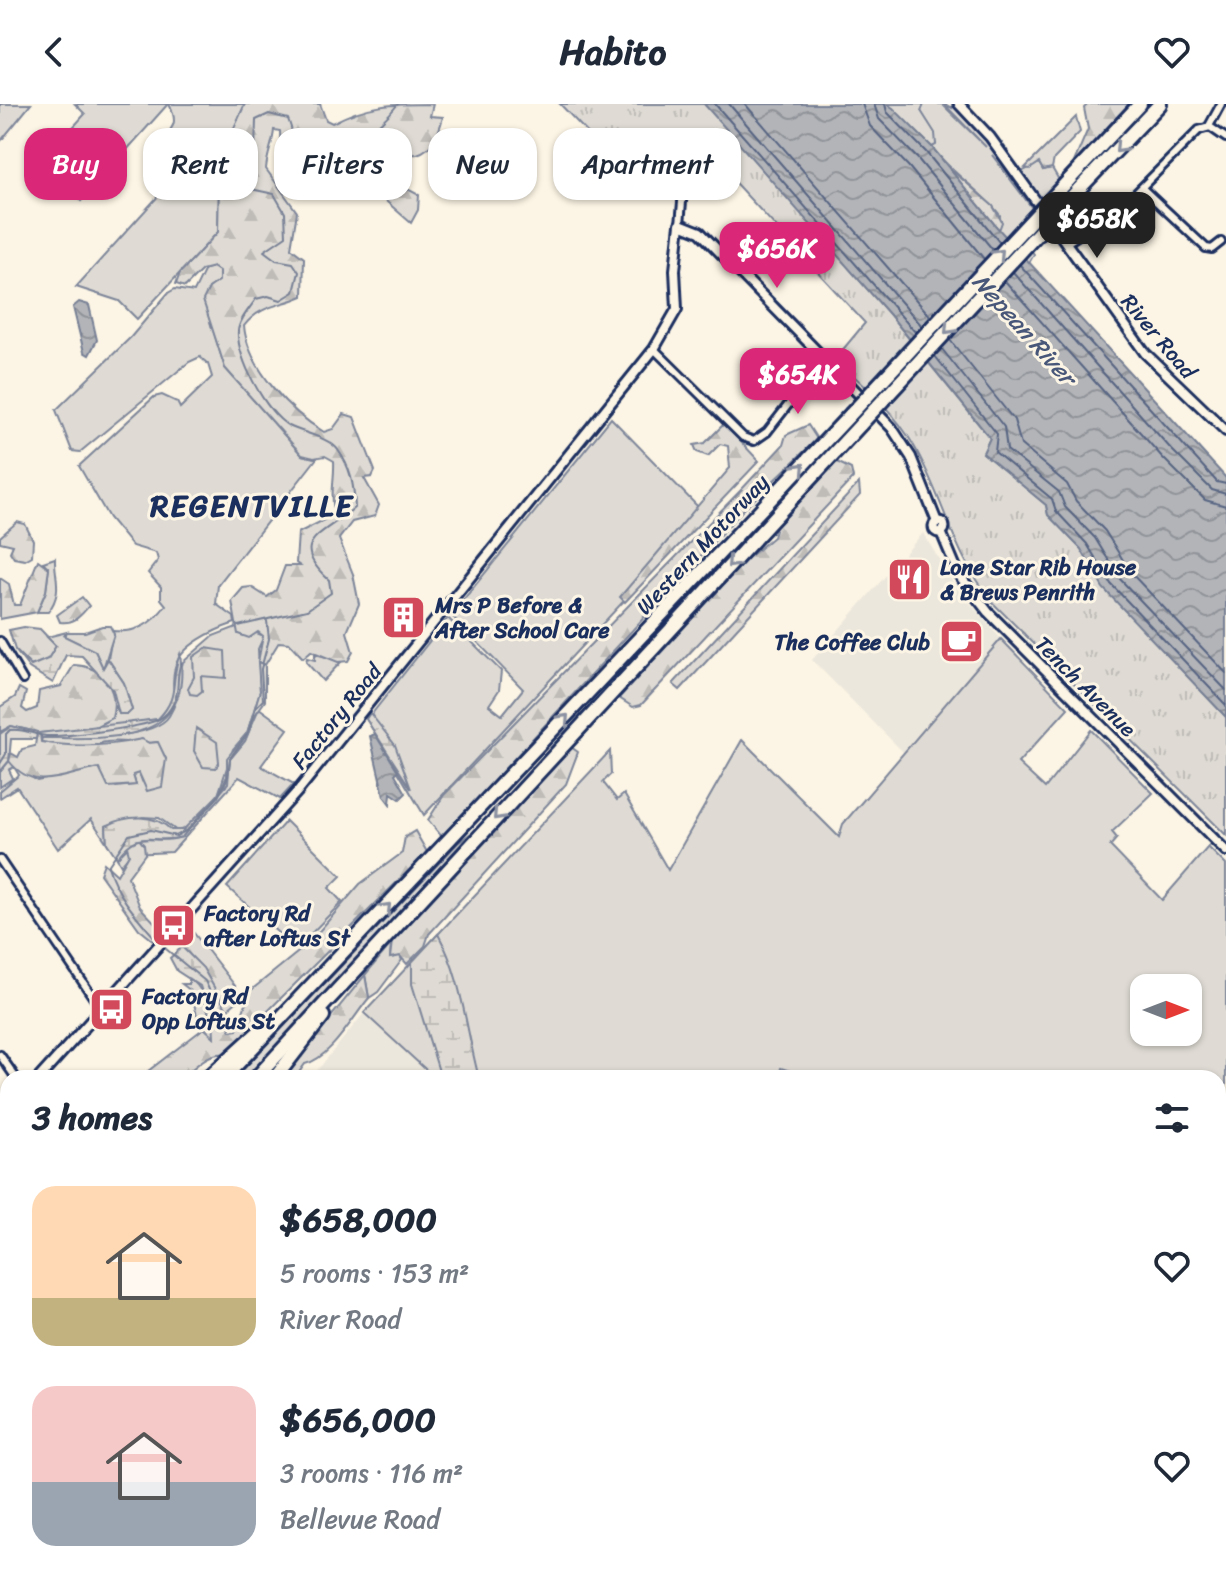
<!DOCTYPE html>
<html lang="en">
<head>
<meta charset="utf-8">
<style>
  :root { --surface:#fff; --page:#f2f2f3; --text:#1f2937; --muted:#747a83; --accent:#db2777 }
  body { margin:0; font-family:Sriracha,sans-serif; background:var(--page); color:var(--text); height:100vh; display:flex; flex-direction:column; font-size:30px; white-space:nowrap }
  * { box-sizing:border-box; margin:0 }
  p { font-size:26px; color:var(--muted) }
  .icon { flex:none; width:44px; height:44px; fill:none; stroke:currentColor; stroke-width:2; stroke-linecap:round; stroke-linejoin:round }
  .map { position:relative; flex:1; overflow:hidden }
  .drawer { position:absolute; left:0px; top:966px; width:1226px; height:514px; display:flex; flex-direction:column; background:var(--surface); border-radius:24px 24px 0 0; box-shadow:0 2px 6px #0004 }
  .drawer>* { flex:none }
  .top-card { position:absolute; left:24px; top:24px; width:800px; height:72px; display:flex; gap:16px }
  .needle { width:52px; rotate:90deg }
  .tools { position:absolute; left:1130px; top:870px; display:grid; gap:16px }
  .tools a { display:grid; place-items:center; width:72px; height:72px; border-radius:16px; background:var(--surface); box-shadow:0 2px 6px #0004; font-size:40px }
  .price { position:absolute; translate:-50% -68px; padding:0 18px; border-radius:16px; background:var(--accent); color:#fff; font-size:26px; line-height:52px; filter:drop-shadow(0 2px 4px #0008) }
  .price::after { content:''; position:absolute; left:50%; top:48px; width:24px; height:18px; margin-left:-12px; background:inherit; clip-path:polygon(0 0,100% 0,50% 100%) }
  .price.current { background:#222; color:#fff }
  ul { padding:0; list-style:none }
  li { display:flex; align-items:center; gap:24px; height:200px; padding:0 32px }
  li span { display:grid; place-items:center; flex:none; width:224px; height:160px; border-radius:24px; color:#555 }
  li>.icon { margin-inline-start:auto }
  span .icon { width:96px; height:96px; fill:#fffc; stroke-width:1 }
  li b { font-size:34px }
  h2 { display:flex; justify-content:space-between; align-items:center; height:96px; padding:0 32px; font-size:34px }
  .pill { padding:0 28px; border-radius:24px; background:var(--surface); box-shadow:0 2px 6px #0004; font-size:28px; line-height:72px }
  .pill.current { background:var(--accent); color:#fff }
  header { display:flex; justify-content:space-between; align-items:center; height:104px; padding:0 32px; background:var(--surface); font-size:36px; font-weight:700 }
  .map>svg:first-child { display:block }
  .built { fill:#ece7dc }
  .grass { fill:#dfdbd4; stroke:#7d8599; stroke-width:2; fill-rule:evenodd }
  .forest { fill:url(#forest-firs); stroke:#7d8599; stroke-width:2 }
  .wetland { fill:url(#wetland-marsh); stroke:#7d8599; stroke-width:2 }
  .park { fill:url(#park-tufts); stroke:#7d8599; stroke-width:2 }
  .water { fill:url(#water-waves); stroke:#767f94; stroke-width:2 }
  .pier { fill:#fcf5e5 }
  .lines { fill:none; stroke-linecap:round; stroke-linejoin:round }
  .shore { stroke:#576482; stroke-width:2 }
  .stream { stroke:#767f94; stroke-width:2 }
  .minor-casing { stroke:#1b2f5e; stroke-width:12 }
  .tertiary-casing { stroke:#1b2f5e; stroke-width:14 }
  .primary-casing { stroke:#1b2f5e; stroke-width:16 }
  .motorway-casing { stroke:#1b2f5e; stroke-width:18 }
  .minor { stroke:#fcf5e5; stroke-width:6 }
  .tertiary { stroke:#fcf5e5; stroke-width:8 }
  .primary { stroke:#fcf5e5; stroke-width:10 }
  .motorway { stroke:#fcf5e5; stroke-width:12 }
  .motorway-bridge-casing { stroke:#1b2f5e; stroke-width:18; stroke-linecap:butt }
  .motorway-bridge { stroke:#fcf5e5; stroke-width:12 }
  .oneway { stroke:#8c92a2 }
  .labels { text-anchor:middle; stroke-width:6; stroke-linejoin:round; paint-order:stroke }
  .street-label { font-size:22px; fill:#1b2f5e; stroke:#fcf5e5 }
  .poi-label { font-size:22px; font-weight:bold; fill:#1b2f5e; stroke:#fcf5e5; text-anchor:start }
  .water-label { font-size:24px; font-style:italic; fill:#485779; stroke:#fcf5e5 }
  .district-label { font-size:30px; font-weight:bold; letter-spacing:2px; fill:#1b2f5e; stroke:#fcf5e5 }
</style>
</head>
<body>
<header><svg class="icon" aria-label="back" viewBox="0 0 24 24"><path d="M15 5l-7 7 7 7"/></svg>Habito<svg class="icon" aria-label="heart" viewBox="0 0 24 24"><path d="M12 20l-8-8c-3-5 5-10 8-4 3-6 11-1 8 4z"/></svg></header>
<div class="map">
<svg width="1226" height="1479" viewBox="0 0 1226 1479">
  <defs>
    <pattern id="forest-firs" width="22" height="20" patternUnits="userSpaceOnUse" patternTransform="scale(2)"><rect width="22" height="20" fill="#dfdbd4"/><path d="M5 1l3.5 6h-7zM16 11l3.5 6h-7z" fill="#bfbcb8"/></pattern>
    <pattern id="wetland-marsh" width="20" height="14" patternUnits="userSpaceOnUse" patternTransform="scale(2)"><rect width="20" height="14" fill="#dfdbd4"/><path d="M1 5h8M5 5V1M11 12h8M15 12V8" fill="none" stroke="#bfbcb8"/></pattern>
    <pattern id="park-tufts" width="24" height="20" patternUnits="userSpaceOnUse" patternTransform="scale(2)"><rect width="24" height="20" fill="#dfdbd4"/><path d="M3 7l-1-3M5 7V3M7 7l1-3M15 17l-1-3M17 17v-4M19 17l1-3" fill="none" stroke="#bfbcb8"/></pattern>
    <pattern id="water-waves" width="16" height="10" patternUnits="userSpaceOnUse" patternTransform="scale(2)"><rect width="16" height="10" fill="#b2b4b8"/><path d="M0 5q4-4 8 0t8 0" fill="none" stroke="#909399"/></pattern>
  </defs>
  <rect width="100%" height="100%" fill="#fcf5e5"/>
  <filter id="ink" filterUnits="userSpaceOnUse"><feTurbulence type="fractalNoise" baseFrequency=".0125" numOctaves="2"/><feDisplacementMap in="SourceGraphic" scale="16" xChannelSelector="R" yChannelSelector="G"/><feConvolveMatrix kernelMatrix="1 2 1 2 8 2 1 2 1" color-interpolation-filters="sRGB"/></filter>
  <g filter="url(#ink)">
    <g class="built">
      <path d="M923,429L956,483L1001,535L904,649L812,556Z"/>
      <path d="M364,909L434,970L432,974H311Z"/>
      <path d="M8,1025V1096L0,1090V1034Z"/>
      <path d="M280,1472H540L544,1479H277Z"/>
      <path d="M651,1472H851L854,1479H655Z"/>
    </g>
    <g class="grass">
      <path d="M0,0H31L0,38Z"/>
      <path d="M75,0H168L81,97L40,60L85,10Z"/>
      <path d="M169,0H245L231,31L216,40L211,65L219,80L218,128L137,215L119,197L76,183L189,58L158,31L163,32C177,23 176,14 169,0Z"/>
      <path d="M924,0H942L986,43L944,0L952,4V0C987,29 1011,67 1034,102L992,51L1032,104L1014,124L1034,150L1029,159L999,126L1000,111C980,86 952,70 932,43L936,40L921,7Z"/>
      <path d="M1039,59L1043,66L1052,64L1059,76L1040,95L1021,68Z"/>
      <path d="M213,163L219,167V178L209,184L208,210L225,264L302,351L317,354L218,481L216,500L234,513L235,519C214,526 181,541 175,563C168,591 184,586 158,615L91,625L112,614L115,602L120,610L132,606L124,579L108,555L113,527C137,529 152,520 166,501L161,495V483L148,469L158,456L156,449L132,442L109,414L79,362L154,293L162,291L177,298L180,304L212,273L208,260L200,253L189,258L80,348L72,347L56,306L131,233L168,189L175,185L194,188L205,165Z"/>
      <path d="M611,314L705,410L424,711L367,616L448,514L501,567L499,586L489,601L502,611L523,585L451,511Z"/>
      <path d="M55,454C54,473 64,487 48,508H37L46,487L49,464L43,458Z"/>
      <path d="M239,522L264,532L258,545L260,587L247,629L233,645L218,691L190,723L177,727L159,714L143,713L106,722L107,739L91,715L58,745L17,683L0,694V687L19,671L14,663L9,666L13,674L0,683V668L9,657L37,677L100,664L116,683L136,681L133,671L139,668L142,677L166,655L157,638C140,641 123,636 106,638C102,638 98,641 94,642C76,644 58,641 41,638L42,634C69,634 153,637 169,612C181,593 177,577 183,558L213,532Z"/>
      <path d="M1001,535L1068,604L1018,659L1045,684L1091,626L1153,689L1112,728L1117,734L1110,742L1162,796L1208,743L1226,761V1094L1218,1104V974H813L781,964L778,974H435L364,909L610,647L611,670L603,678L617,696L624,690L668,766L742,636L839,733L843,720ZM1144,884H1188V928H1144Z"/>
      <path d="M315,550L342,557L323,577L306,558L307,554L315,556Z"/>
      <path d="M259,604L288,625L261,662L294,680L280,695L239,673L172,748L130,750L121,761L117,754C143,722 150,743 182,733L226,682L230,655L245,637Z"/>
      <path d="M286,717L341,772L329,784L342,798L296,845L227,783Z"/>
      <path d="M471,729L249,974H235L458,739Z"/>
      <path d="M391,840L390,854L400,852L402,856L378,888L369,894L365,871Z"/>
      <path d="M189,874C209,888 206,909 216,930L213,934L198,916L191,887L182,880H189Z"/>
      <path d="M1218,1113L1226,1127V1328L1218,1320Z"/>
      <path d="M1218,1459L1226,1467V1479H854L851,1472H1218Z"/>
    </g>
    <g class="forest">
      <path d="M245,0H320L326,16L332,19C368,0 393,0 433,0L430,12L443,13C439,28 434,45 417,50C413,51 408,49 404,51C394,54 389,58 379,59L373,67L419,91L418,106L411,119L364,78L328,80V70L281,57L280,27L274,26C273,40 267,50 266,65L297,108L291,144L304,154L303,192C279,203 261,200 244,222C248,264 290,308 324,328L333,325L344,310L354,313L375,367L372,373L364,374L379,401L375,412L352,418L339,435L353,470L359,500L347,528L353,548L348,557L338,558L311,547L303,554L289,539L279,538L265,561L258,558L263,532L258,528L249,534L238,530L232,497L243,484L251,483L267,493L276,486L285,462H300L296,459L298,429L326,415L334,406C330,388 335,375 334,357L325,352L314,354L302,351L225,264L203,196L209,184L219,177V167L213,163L202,166L185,183L176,180L180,169L218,128L219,80L210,54L216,40L231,31Z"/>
      <path d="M887,0H924L921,7L935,29L936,41L932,43Z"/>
      <path d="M1088,0H1131L1072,63L1088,25L1084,4Z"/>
      <path d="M1076,13L1080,28L1054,55L1052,64L1043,66L1039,59L1030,65L1025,64Z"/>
      <path d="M946,61L993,102L1002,118L999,126Z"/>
      <path d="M724,320L759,357L625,498L620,493L730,364L728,342L720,340L708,352L697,348L694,341L705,339Z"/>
      <path d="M808,321L817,335L742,407L442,733L428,716L444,691L742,385L783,341L786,331Z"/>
      <path d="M837,358L851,365L853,374L641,601L633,603L619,594L747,455L773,433L776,423Z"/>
      <path d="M859,379L860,391L680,586L673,580Z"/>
      <path d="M17,418L25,420L33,436L32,452L25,456L14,454L10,448L13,441L0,438V433Z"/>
      <path d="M38,456L49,464L46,487L37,508L0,515V474L9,480L14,501H20Z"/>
      <path d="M82,493L89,502C80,512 75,520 60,518L57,511Z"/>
      <path d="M102,522H110L114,530L103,565L95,547L64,532L67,528H85Z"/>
      <path d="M24,523L40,525L56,542L48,555L31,562L15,546L9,526Z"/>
      <path d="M206,544L225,547L226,574L201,572L202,587L197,591L190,590L188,584L194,573L193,553Z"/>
      <path d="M74,561C104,562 119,587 112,614L91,625L40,629L41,638C76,644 109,642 142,635L149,639L158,638L166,655L162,683L147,687L139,669L133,671L136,681L108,683L99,664C63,670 35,690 9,657L11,649L18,653L22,645L35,642L37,628L11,622L0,628V603L15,593L19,584L26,588L22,604L27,608L37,604L39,587L61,582Z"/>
      <path d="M196,624L217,638L219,658L216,664L203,663L194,647Z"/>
      <path d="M571,643L578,648L566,680L429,830L425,842L407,860L400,852L390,854L392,837Z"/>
      <path d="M132,727L144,741L145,750L128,773L140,803L160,824L162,833L154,837L139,825L100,770L104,759L117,771L129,750L124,732Z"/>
      <path d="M415,727L427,748L225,950C208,948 196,962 182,974H139L204,924L214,933L213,913L224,908L231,911L230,927L237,926L250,887L308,840L360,780L402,749L405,733Z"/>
      <path d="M190,824L236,883L241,894L227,906L203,865L182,843V835Z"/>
      <path d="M365,871L369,894C353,913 330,955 305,960L295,974H281Z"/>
    </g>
    <g class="wetland">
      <path d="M67,528L64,532L95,547L103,564L108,555L124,579L132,606L128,610H119L113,586L82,552L66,551L53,579L29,564L15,546L31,562L48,555L56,542L47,533Z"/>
      <path d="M180,550C194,643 108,634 42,634L39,629L158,615C181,591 169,578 180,550Z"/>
      <path d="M258,558L265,561V597L255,611L245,637L230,655L228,679L182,733C151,742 142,721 117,754L107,739L106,722C127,711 154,709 171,726H183L218,691L227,672V654L247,629L260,587Z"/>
      <path d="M370,609L395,641L411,685L366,615Z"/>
      <path d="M11,622L37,628L36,635H11L9,657L0,668V630Z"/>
      <path d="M438,830C462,873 466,926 479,974H441L412,880V858Z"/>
      <path d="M182,843L203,864L227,906L211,917L200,882L177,867L170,854Z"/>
    </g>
    <path class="park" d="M560,0H704L720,16L890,211L990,334L983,349L1046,401L1048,411L1081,445L1104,484L1226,613V731L990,496C953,449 943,393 914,342C895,308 864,281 835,255L865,219L726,69L700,47L696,55L682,53L680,70L644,63L632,76Z"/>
    <g class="water">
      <path d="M704,0H887L893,4L932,43L995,121L1226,374V613L1103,484L1081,445L1048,411L1046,401L983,349L990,334L890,211Z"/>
      <path d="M79,198L89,201L97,236L89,251L84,248L73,203Z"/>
      <path d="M375,630L398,667L395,670L406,689L400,695L391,689L390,700L384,692L370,632Z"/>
    </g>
    <path class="pier" d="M1008,130L1028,152L927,261L907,238Z"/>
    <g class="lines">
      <g class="shore">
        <path d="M715,0L916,229"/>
        <path d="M729,0L922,222"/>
        <path d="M745,0L931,213"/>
        <path d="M862,0L870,22L909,63L984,155"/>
        <path d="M874,0L879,15L918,55L993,146"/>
        <path d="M885,0L887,8L926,48L1000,139"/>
        <path d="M1020,161L1217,378L1226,380"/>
        <path d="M1013,168L1171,345L1212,386L1226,390"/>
        <path d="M1005,177L1163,354L1205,396L1226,402"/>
        <path d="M950,236L1014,316L1021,341L1067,380L1076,397L1105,427L1131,469L1226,569"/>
        <path d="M942,245L1004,323L1007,346L1059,388L1065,403L1095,434L1120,475L1226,586"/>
        <path d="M935,252L997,330L995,348L1052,395L1056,407L1087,440L1111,480L1226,601"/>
      </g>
      <g class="stream">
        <path d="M238,522L307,506L331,489L329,476C285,436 325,431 355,403C354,382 351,364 338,346C329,333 302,329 289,322C266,309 236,253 238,227C239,216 250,204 256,195L268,192L281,196L294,188L299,168L293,159L276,156L264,147L286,132L285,109L274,90L251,85L246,77L255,47L256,16L269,10L288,15C298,40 292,58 324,65C339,59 342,50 354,41C371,27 384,18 398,0"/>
        <path d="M0,660L6,650V630L10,626C24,624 33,631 46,632C63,633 150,623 161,614C166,611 171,604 173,600C181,586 175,573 181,559"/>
        <path d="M155,834C136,812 116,790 108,762L129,731L151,726L176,732L189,725L218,693L228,673L230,654L248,629L256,603L263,596L261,565L269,535L267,517"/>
        <path d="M166,845L205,877L220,909"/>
        <path d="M1162,1472L1163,1479"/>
      </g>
      <defs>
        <g id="minor">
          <path d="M1209,22L1221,0"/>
          <path d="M1143,85L1206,144L1212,145L1221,138"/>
          <path d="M680,120L684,76"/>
          <path d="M1068,138L1122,103L1199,26L1210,23L1226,34"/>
          <path d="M654,245L743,333L754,337L767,328L823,256"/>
          <path d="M0,537L23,576"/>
          <path d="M0,756L101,905"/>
          <path d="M0,951L16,974"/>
          <path d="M0,1387L8,1382"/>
          <path d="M1218,1449L1226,1457"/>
          <path d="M84,1472L90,1479"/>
          <path d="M206,1472L211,1479"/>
          <path d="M551,1472L554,1479"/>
          <path d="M269,1479L273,1472"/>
          <path d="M590,1479L594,1472"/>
        </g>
        <g id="tertiary">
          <path d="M959,0L990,33L1145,249L1226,327"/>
          <circle cx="939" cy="423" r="5.5"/>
          <path d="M941,428L959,471L988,508L1226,747"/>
          <path d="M39,974L297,688L654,245L677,205L675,166L680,120L700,128L892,324L911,353L937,418"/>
          <path d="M0,1017L8,1008"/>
        </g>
        <g id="primary">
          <path d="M0,1165L8,1177"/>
          <path d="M221,1472L225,1479"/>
          <path d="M239,1472L252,1478L266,1472"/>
        </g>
        <g id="motorway">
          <path d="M1068,77L1140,0"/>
          <path d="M1078,86L1160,0"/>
          <path d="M208,974L262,925"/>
          <path d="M224,974L851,310"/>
          <path d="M256,974L861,320"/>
          <path d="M275,974L323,912"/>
          <path d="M0,1121L8,1123"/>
          <path d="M0,1148L8,1141"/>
          <path d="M0,1210L8,1202"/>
          <path d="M0,1255L8,1246"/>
          <path d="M0,1302L8,1295"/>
        </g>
      </defs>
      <use href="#minor" class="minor-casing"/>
      <use href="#tertiary" class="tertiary-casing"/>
      <use href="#primary" class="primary-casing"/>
      <use href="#motorway" class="motorway-casing"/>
      <use href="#minor" class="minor"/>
      <use href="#tertiary" class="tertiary"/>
      <use href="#primary" class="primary"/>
      <use href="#motorway" class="motorway"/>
      <defs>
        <g id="motorway-bridge">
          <path d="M851,310L1068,77"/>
          <path d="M861,320L1078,86"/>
        </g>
      </defs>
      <use href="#motorway-bridge" class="motorway-bridge-casing"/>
      <use href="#motorway-bridge" class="motorway-bridge"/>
    </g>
    <defs><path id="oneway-chevron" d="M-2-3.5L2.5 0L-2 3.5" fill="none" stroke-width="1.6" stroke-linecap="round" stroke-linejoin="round" transform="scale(2)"/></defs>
    <g class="oneway">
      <use href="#oneway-chevron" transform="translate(1120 44) rotate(133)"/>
      <use href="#oneway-chevron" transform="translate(999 150) rotate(-47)"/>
      <use href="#oneway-chevron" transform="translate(949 225) rotate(133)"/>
      <use href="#oneway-chevron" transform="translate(800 364) rotate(-47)"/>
      <use href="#oneway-chevron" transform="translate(732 459) rotate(133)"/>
      <use href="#oneway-chevron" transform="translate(564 615) rotate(-47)"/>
      <use href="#oneway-chevron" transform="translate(498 711) rotate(133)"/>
      <use href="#oneway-chevron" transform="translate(386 804) rotate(-46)"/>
    </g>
  </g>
  <defs>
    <symbol id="restaurant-square" viewBox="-11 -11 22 22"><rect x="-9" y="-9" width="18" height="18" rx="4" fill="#d1495b" stroke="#fcf5e5"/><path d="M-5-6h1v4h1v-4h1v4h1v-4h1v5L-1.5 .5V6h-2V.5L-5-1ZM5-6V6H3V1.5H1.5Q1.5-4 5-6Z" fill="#fff"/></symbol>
    <symbol id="building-square" viewBox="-11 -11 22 22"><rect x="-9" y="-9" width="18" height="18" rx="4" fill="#d1495b" stroke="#fcf5e5"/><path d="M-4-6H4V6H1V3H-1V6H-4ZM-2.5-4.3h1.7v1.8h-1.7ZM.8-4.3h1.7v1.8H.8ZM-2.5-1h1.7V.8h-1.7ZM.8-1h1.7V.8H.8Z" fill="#fff"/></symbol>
    <symbol id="cafe-square" viewBox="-11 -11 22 22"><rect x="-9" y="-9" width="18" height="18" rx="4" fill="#d1495b" stroke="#fcf5e5"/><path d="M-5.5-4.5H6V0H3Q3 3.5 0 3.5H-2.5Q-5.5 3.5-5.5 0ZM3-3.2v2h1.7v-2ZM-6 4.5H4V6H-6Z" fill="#fff"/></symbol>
    <symbol id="bus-square" viewBox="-11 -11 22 22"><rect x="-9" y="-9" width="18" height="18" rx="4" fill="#d1495b" stroke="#fcf5e5"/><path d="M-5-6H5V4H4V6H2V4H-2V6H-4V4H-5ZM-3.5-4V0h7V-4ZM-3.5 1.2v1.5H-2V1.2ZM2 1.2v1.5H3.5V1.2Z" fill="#fff"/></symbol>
  </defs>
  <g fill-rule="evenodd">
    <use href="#restaurant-square" x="884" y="450" width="51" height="51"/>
    <use href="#building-square" x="378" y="488" width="51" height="51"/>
    <use href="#cafe-square" x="936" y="512" width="51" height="51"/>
    <use href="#bus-square" x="148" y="796" width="51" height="51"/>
    <use href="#bus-square" x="86" y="880" width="51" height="51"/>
  </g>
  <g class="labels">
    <g class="street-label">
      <text transform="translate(1159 232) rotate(50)" y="8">River Road</text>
      <text transform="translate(702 440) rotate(-47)" y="8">Western Motorway</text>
      <text transform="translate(1086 582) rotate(45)" y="8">Tench Avenue</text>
      <text transform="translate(336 612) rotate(-51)" y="8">Factory Road</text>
    </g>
    <g class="poi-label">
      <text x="940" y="471">Lone Star Rib House<tspan x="940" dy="25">&amp; Brews Penrith</tspan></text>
      <text x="435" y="509">Mrs P Before &amp;<tspan x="435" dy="25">After School Care</tspan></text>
      <text x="930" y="546" text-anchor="end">The Coffee Club</text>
      <text x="204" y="817">Factory Rd<tspan x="204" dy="25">after Loftus St</tspan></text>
      <text x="142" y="900">Factory Rd<tspan x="142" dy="25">Opp Loftus St</tspan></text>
    </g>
    <g class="water-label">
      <text transform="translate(1024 225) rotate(48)" y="8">Nepean River</text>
    </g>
    <g class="district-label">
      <text x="252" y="412">REGENTVILLE</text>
    </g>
  </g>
</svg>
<div class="tools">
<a><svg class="needle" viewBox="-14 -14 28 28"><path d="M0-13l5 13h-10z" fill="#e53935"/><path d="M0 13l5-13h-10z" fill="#747a83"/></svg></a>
</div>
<b class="price current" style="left:1097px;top:156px">$658K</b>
<b class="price" style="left:777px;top:186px">$656K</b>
<b class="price" style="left:798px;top:312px">$654K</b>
<div class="top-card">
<a class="pill current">Buy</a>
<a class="pill">Rent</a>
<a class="pill">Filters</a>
<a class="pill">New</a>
<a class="pill">Apartment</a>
</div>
<section class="drawer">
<h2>3 homes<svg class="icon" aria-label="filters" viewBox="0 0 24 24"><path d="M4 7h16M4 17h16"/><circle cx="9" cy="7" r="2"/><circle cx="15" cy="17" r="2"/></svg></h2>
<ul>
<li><span style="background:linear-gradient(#ffd9b3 70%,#c2b280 0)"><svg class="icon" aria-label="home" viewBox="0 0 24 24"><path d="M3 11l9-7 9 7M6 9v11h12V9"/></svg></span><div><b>$658,000</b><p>5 rooms · 153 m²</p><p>River Road</p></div><svg class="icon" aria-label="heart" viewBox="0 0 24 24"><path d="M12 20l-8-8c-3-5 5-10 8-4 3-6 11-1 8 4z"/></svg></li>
<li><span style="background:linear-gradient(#f6c9c9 60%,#9aa5b1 0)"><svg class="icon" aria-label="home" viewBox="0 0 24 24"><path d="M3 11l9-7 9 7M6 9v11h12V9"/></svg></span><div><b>$656,000</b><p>3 rooms · 116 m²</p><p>Bellevue Road</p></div><svg class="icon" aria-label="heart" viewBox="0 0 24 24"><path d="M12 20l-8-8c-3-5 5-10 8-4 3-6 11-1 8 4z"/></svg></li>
</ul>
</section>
</div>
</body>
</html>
